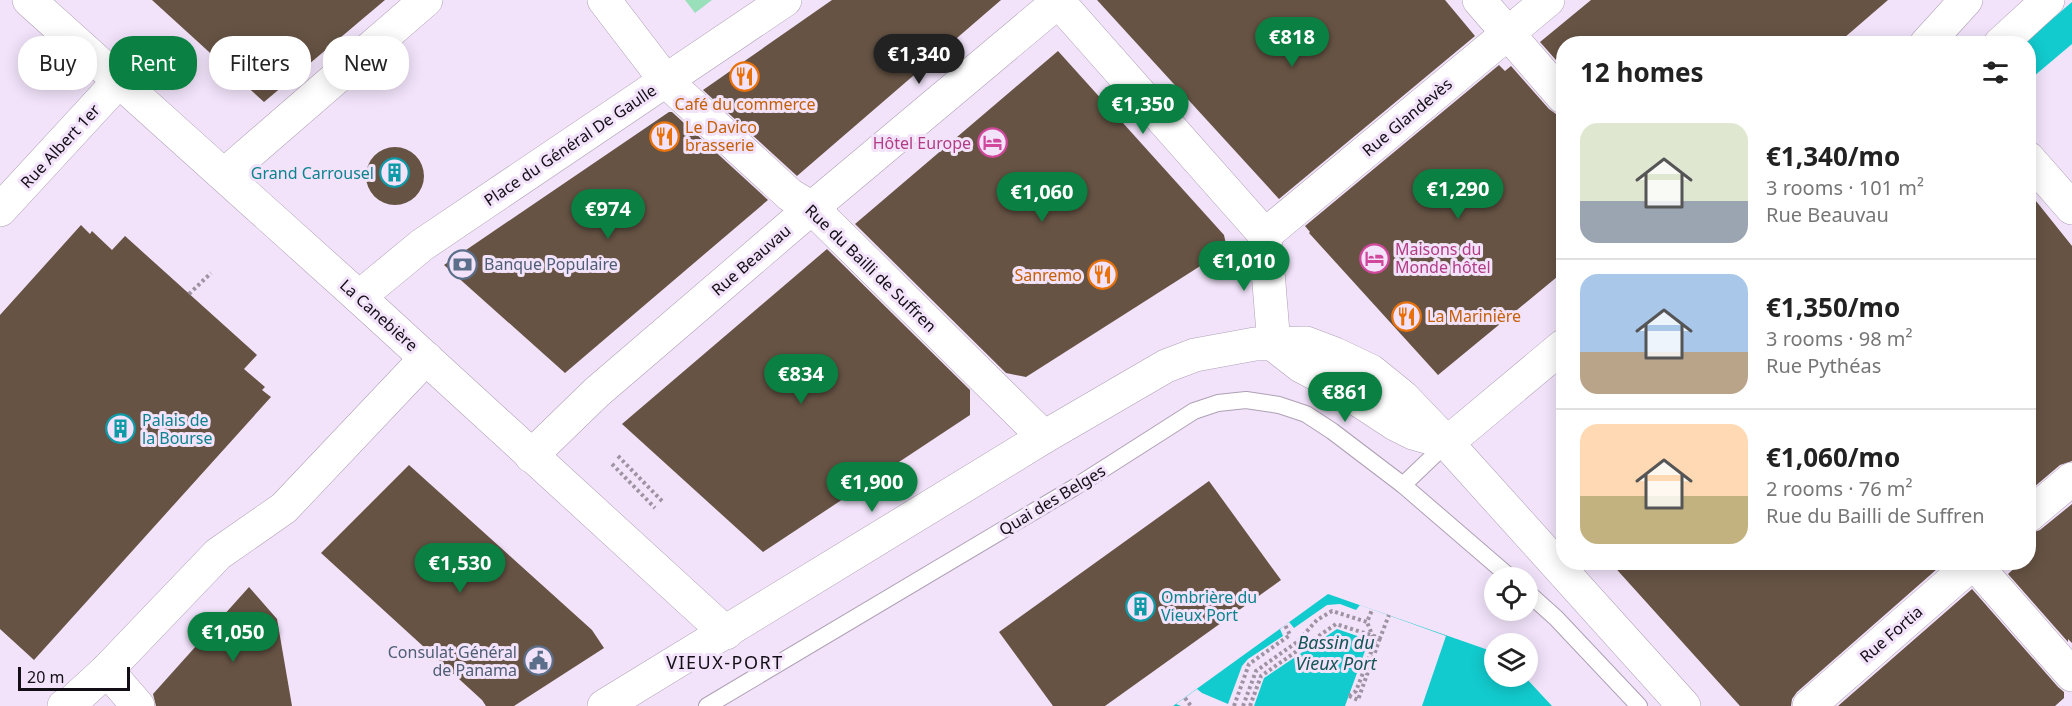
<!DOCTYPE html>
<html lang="en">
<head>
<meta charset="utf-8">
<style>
  :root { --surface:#fff; --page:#f2f2f2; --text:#222; --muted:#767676; --line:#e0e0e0; --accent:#0b8043 }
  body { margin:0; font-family:"Noto Sans",sans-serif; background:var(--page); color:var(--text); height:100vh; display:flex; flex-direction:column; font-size:22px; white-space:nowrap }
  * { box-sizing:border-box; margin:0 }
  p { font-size:20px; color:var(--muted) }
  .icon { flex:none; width:33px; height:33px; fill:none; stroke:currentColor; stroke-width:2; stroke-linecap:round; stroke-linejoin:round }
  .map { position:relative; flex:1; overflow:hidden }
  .panel { position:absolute; left:1556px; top:36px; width:480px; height:534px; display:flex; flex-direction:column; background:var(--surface); border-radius:24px; box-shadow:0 3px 15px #0003 }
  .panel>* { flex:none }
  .guide { position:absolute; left:18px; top:36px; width:570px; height:54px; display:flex; gap:12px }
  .tools { position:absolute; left:1484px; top:567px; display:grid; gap:12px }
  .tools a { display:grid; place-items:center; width:54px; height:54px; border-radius:50%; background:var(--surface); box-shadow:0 3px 15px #0003; font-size:30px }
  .scale { position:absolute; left:18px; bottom:15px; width:112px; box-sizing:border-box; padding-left:6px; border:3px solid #130e15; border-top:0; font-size:16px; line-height:21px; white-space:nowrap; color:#130e15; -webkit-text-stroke:4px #f2e3fa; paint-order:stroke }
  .price { position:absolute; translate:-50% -51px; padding:0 14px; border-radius:21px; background:var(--accent); color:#fff; font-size:20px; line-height:39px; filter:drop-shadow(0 2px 3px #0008) }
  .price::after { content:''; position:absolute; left:50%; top:36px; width:18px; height:14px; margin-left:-9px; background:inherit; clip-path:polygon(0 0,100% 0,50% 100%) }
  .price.current { background:#222; color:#fff }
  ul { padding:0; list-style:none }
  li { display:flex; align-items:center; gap:18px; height:150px; padding:0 24px }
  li+li { border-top:2px solid var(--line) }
  li span { display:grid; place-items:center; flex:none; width:168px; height:120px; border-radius:18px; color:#555 }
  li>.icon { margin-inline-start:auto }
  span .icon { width:72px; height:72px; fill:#fffc; stroke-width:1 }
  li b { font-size:26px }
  h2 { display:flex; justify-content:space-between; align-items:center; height:72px; padding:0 24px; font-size:26px }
  .tag { padding:0 21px; border-radius:24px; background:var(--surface); box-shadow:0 3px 15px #0003; font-size:21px; line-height:54px }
  .tag.current { background:var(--accent); color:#fff }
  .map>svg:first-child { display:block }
  .green { fill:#98dfba }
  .water { fill:#12cbce }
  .pier { fill:#f2e3fa }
  .building { fill:#665344 }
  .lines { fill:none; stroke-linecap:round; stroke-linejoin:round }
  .lane-casing { stroke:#aea0b5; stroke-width:18 }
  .street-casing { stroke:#aea0b5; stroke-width:34 }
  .secondary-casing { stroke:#aea0b5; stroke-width:34 }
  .path { stroke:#9e93a3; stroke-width:4; stroke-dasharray:3 3; stroke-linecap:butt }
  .lane { stroke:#fff; stroke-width:16 }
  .street { stroke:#fff; stroke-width:33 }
  .secondary { stroke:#fff; stroke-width:33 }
  .labels { text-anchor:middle; stroke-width:6; stroke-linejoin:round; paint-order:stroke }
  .food-label { font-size:16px; fill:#c56008; stroke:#f2e3fa; text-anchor:start }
  .street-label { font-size:16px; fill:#130e15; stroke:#f2e3fa }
  .hotel-label { font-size:16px; fill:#b23c85; stroke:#f2e3fa; text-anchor:end }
  .culture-label { font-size:16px; fill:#0d838f; stroke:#f2e3fa; text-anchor:start }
  .service-label { font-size:16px; fill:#4e5e75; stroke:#f2e3fa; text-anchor:start }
  .water-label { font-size:18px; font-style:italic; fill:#145657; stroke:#f2e3fa }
  .neighbourhood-label { font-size:18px; letter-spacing:1.5px; fill:#130e15; stroke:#f2e3fa }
</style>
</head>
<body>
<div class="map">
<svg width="2072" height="706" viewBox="0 0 2072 706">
  <rect width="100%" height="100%" fill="#f2e3fa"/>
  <path class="green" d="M685,0H712L695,13Z"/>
  <g class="water">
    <path d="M2072,2V44L2028,81V44H2023Z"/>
    <path d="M1328,594L1494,652V676L1525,677L1552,706H1173Z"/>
  </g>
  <path class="pier" d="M1340,604L1356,610L1360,605L1446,636L1422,706H1345L1369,640L1337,629L1264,678L1254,706H1181L1176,704L1197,689L1202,693L1228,704L1242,666L1248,659L1283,636L1280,629L1289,622L1294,628L1327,605Z"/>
  <g class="building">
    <path d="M152,0H385L264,102Z"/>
    <path d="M832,0H1001L797,176L703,90Z"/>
    <path d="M1097,0H1445L1475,36L1279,199Z"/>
    <path d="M1591,0H1888L1837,44H1563V68L1540,42Z"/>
    <path d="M1058,51L1224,235L1227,249L1026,377L1006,373L855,224Z"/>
    <path d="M1499,65L1505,71L1511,66L1549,109L1556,114L1563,115V272L1438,375L1309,233L1310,232L1305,226Z"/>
    <path d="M669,112H672L768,200L565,373L444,265Z"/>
    <circle cx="395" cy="176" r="29"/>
    <path d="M2028,191L2072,246V461L2060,465L2028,492Z"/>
    <path d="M81,225L90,234L92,231L112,250L125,236L257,355L244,369L265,387L262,390L271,397L34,660L0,629V315Z"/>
    <path d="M827,249L970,390V415L763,552L622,424Z"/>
    <path d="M409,465L592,630L604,648L514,706H486L482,700L321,553Z"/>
    <path d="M1209,481L1281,580L1105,706H1053L999,632Z"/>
    <path d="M2072,504V643L2068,639V642L2008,574L2021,562H2028V534L2040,530Z"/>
    <path d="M1610,562H1932L1937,569L1797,692L1792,699L1791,706H1740Z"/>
    <path d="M249,587L277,619L292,706H156L153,694Z"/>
    <path d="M1972,589L2058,687L2064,692V698L2055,706H1838Z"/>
  </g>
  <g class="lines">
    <defs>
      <g id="lane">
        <path d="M1403,485L1447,443"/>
        <path d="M1527,592L1556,618L1639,706"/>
        <path d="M707,706L1075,487L1194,411L1218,403L1246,400L1279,405L1306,414L1332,431L1403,485L1511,578"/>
      </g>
      <g id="street">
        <path d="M29,0L359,297L726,633"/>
        <path d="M604,0L666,81L790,195L812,208L1044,437"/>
        <path d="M1057,0L1265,235"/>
        <path d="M1479,0L1563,97"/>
        <path d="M2000,44L2048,0"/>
        <path d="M2028,158L2072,208"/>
        <path d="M224,175L426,0"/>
        <path d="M0,210L119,81"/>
        <path d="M1265,235L1548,0"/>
        <path d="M1265,235L1274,345"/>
        <path d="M359,297L422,245L785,0"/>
        <path d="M531,456L597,392L794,223L1060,0"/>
        <path d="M2028,516L2072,479"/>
        <path d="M1973,562L2072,675"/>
        <path d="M107,670L138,706"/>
        <path d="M64,706L70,704L107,670L218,554L284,508L426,358"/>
        <path d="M1809,706L1974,562"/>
      </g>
      <g id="secondary">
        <path d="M1926,44L1966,0"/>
        <path d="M1274,345L1301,366L1331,382L1395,424L1413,433L1442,441"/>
        <path d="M1447,443L1563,346"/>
        <path d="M604,706L1044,437L1166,366L1195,355L1255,344L1306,343L1335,354L1371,371L1403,397L1447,443L1684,706"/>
      </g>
    </defs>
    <use href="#lane" class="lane-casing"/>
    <use href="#street" class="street-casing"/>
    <use href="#secondary" class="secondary-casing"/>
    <g class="path">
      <path d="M189,294L211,273"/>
      <path d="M618,456L662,501"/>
      <path d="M612,464L655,508"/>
      <path d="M1349,696L1356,691L1375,642L1367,622"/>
      <path d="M1349,696L1358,700L1380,638"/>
      <path d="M1185,698L1191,706"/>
      <path d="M1234,706L1249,664L1290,635L1285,625"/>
      <path d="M1243,706L1256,671L1297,642L1317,620L1332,611L1367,622L1372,610"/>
      <path d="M1250,706L1261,676L1336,624L1380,638L1389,615"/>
    </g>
    <use href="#lane" class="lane"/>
    <use href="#street" class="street"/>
    <use href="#secondary" class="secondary"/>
  </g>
  <defs>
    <symbol id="restaurant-ring" viewBox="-11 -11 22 22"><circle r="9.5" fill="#f2e3fa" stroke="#e8710a" stroke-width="1.5"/><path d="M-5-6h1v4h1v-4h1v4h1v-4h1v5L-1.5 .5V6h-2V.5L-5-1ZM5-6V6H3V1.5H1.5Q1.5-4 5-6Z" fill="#e8710a"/></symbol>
    <symbol id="hotel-ring" viewBox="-11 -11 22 22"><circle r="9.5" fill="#f2e3fa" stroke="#d1479c" stroke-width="1.5"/><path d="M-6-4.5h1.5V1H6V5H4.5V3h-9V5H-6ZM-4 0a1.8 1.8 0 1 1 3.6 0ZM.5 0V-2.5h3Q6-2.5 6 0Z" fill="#d1479c"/></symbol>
    <symbol id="building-ring" viewBox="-11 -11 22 22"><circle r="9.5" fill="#f2e3fa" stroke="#0f9aa8" stroke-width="1.5"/><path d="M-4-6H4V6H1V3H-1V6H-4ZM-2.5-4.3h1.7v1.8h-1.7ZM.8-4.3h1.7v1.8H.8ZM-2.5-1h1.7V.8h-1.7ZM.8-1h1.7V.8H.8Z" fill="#0f9aa8"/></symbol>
    <symbol id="bank-ring" viewBox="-11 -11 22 22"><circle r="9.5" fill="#f2e3fa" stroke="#5c6f8a" stroke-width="1.5"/><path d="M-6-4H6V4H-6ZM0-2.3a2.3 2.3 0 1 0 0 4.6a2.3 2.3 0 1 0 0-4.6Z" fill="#5c6f8a"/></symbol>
    <symbol id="civic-ring" viewBox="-11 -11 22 22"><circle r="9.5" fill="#f2e3fa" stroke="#5c6f8a" stroke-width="1.5"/><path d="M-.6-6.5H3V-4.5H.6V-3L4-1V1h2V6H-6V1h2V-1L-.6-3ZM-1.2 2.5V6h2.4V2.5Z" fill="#5c6f8a"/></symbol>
  </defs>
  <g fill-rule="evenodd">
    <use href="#restaurant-ring" x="728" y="60" width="33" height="33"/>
    <use href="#restaurant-ring" x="648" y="120" width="33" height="33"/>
    <use href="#hotel-ring" x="976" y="126" width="33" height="33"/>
    <use href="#building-ring" x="378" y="156" width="33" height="33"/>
    <use href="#hotel-ring" x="1358" y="242" width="33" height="33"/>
    <use href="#bank-ring" x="446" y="248" width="33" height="33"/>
    <use href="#restaurant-ring" x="1086" y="258" width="33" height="33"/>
    <use href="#restaurant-ring" x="1390" y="300" width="33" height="33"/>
    <use href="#building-ring" x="104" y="412" width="33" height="33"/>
    <use href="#building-ring" x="1124" y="590" width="33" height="33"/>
    <use href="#civic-ring" x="522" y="644" width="33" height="33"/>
  </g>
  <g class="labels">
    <g class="food-label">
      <text x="745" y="110" text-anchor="middle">Café du commerce</text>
      <text x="685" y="133">Le Davico<tspan x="685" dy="18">brasserie</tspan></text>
      <text x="1082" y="281" text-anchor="end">Sanremo</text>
      <text x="1427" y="322">La Marinière</text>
    </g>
    <g class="street-label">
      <text transform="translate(1407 117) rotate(-40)" y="6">Rue Glandevès</text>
      <text transform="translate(570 145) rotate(-34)" y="6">Place du Général De Gaulle</text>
      <text transform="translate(60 146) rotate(-47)" y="6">Rue Albert 1er</text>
      <text transform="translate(751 260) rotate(-41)" y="6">Rue Beauvau</text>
      <text transform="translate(871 268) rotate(44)" y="6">Rue du Bailli de Suffren</text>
      <text transform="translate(379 315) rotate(42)" y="6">La Canebière</text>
      <text transform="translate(1052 500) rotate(-31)" y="6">Quai des Belges</text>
      <text transform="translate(1891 634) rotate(-41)" y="6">Rue Fortia</text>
    </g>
    <g class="hotel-label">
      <text x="971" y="149">Hôtel Europe</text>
      <text x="1395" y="255" text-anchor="start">Maisons du<tspan x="1395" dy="18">Monde hôtel</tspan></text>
    </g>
    <g class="culture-label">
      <text x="374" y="179" text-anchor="end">Grand Carrousel</text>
      <text x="142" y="426">Palais de<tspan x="142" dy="18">la Bourse</tspan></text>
      <text x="1161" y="603">Ombrière du<tspan x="1161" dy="18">Vieux Port</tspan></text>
    </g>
    <g class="service-label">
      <text x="484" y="270">Banque Populaire</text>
      <text x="517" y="658" text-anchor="end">Consulat Général<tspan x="517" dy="18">de Panama</tspan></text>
    </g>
    <g class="water-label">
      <text x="1336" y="649">Bassin du<tspan x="1336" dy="21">Vieux Port</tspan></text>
    </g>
    <g class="neighbourhood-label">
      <text x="725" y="669">VIEUX-PORT</text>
    </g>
  </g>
</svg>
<div class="tools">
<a><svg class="icon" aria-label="locate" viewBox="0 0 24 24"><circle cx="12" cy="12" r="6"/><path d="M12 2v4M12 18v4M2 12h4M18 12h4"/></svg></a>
<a><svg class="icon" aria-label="layers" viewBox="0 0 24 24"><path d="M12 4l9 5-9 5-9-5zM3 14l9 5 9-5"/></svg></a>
</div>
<div class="scale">20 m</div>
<b class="price" style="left:1292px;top:68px">€818</b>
<b class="price current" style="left:919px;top:85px">€1,340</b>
<b class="price" style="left:1143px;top:135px">€1,350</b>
<b class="price" style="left:1458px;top:220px">€1,290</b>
<b class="price" style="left:1042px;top:223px">€1,060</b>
<b class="price" style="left:608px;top:240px">€974</b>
<b class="price" style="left:1244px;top:292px">€1,010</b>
<b class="price" style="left:801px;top:405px">€834</b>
<b class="price" style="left:1345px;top:423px">€861</b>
<b class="price" style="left:872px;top:513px">€1,900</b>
<b class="price" style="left:460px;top:594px">€1,530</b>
<b class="price" style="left:233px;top:663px">€1,050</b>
<div class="guide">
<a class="tag">Buy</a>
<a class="tag current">Rent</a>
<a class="tag">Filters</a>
<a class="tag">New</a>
</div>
<section class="panel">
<h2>12 homes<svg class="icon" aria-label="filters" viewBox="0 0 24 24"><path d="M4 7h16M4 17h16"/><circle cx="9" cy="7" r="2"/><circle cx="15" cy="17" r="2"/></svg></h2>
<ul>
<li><span style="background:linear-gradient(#dfe7d0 65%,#9aa5b1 0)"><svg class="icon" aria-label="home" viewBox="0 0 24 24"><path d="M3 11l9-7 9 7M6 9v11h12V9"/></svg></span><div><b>€1,340/mo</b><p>3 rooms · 101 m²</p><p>Rue Beauvau</p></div></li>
<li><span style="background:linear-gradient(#a9c7e8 65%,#b9a48a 0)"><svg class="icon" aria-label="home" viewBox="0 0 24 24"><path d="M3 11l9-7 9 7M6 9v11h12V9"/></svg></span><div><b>€1,350/mo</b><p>3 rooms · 98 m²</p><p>Rue Pythéas</p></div></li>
<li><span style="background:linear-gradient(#ffd9b3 60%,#c2b280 0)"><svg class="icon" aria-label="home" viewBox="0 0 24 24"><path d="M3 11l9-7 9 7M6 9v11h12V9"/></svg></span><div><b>€1,060/mo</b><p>2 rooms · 76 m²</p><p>Rue du Bailli de Suffren</p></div></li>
</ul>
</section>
</div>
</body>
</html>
